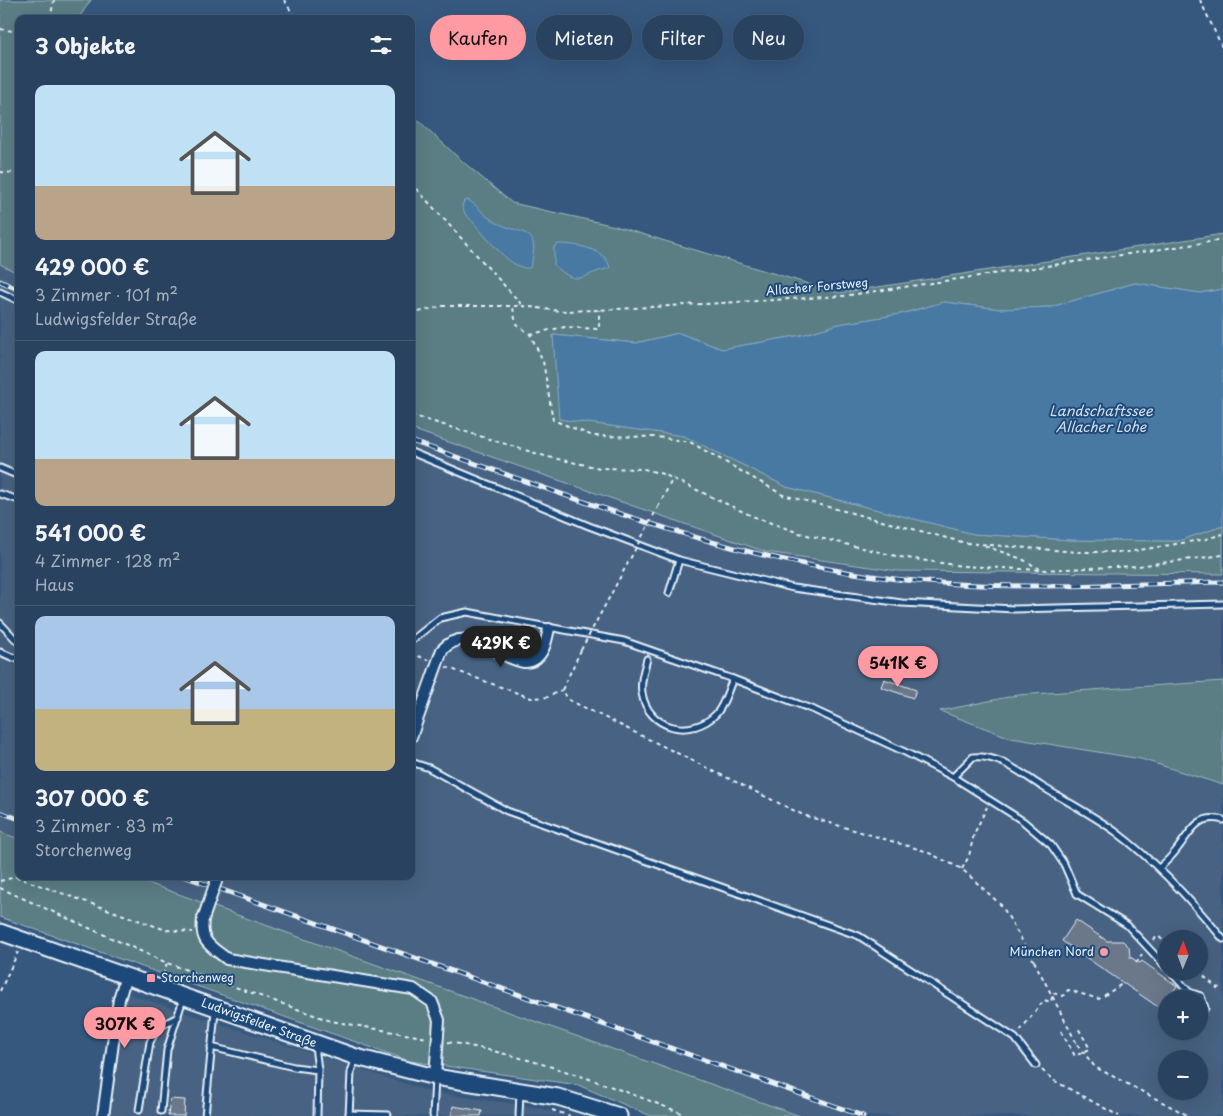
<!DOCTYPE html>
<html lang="de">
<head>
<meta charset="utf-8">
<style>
  :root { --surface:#28425f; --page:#304965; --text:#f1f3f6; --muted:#a5b0bd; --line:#445b74; --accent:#ff9aa2 }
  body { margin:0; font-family:"Playpen Sans",sans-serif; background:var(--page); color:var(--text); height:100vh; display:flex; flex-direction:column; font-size:19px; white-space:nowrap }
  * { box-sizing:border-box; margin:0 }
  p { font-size:16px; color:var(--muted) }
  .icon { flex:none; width:28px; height:28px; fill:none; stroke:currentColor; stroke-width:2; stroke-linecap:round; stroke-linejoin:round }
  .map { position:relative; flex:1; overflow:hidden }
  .drawer { position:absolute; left:15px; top:15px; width:400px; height:865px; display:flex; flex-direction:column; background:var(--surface); border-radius:10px; box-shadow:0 5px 20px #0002,0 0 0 1px var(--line) }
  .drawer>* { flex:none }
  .top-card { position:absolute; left:430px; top:15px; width:475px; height:45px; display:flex; gap:10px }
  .needle { width:32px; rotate:1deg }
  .fabs { position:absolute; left:1158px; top:930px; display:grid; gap:10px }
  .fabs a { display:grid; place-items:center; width:50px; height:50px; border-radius:50%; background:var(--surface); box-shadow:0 5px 20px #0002,0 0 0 1px var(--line); font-size:25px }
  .price { position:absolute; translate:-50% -42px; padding:0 11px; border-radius:18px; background:var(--accent); color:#111; font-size:16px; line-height:32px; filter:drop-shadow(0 1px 2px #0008) }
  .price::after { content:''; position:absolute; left:50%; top:30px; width:15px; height:11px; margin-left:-8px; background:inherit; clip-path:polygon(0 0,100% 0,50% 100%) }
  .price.active { background:#222; color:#fff }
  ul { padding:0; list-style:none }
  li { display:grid; align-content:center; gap:10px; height:265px; padding:0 20px }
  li+li { border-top:1px solid var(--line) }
  li span { display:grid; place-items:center; height:155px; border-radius:10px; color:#555 }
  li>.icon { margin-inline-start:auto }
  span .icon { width:90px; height:90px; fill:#fffc; stroke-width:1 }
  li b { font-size:21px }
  h2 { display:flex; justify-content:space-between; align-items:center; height:60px; padding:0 20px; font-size:21px }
  .chip { padding:0 18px; border-radius:22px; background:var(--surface); box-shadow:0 5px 20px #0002,0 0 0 1px var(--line); font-size:18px; line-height:45px }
  .chip.active { background:var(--accent); color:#111 }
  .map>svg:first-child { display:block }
  .built { fill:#466282; fill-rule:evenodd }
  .green { fill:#5a7e84; stroke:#a1b8be }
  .water { fill:#4679a3; stroke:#87a9c5 }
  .building { fill:#6b788a; stroke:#e8f1f8 }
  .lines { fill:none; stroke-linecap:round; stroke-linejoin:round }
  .lane-casing { stroke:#e8f1f8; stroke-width:9 }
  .street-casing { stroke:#e8f1f8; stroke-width:14 }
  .secondary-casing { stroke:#e8f1f8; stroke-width:19 }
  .path { stroke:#e8f1f8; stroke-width:2; stroke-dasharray:4 4; stroke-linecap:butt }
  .lane { stroke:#1f4a7a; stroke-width:5 }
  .street { stroke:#1f4a7a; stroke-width:10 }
  .secondary { stroke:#1f4a7a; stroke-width:15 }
  .rail-casing { stroke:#e8f1f8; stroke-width:5 }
  .rail { stroke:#1f4a7a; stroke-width:3; stroke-dasharray:9; stroke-linecap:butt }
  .street-bridge-casing { stroke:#e8f1f8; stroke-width:14; stroke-linecap:butt }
  .path-bridge { stroke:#e8f1f8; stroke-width:2; stroke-dasharray:4 4; stroke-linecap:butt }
  .street-bridge { stroke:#1f4a7a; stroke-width:10 }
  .poi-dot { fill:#ff9aa2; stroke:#1f4a7a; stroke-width:2 }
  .labels { text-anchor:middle; stroke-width:4; stroke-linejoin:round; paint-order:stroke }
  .street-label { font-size:12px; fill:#e8f1f8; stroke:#1f4a7a }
  .poi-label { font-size:12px; fill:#e8f1f8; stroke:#1f4a7a; text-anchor:end }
  .water-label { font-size:14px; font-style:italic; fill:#d0dfeb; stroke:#1f4a7a }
</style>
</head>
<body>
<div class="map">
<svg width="1223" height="1116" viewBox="0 0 1223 1116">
  <rect width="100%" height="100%" fill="#36587f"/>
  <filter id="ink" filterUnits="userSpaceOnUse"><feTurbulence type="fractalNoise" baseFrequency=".02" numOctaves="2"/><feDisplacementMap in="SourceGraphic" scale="10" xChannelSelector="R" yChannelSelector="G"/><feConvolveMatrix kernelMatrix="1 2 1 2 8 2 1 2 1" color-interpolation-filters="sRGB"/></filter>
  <g filter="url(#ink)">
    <g class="built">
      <path d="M0,264L19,274V851L0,844Z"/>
      <path d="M411,429L770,553L898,571L1189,573L1223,571V1116H756L85,876H411ZM1166,939H1199V971H1166ZM1166,999H1199V1031H1166ZM1166,1059H1199V1091H1166Z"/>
      <path d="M125,993L431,1092L534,1107L566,1116H108Z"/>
    </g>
    <g class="green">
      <path d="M0,0H91L78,19H19V274L0,264Z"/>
      <path d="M411,118L418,120L462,161L512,203L615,226L839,293L1223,234V289L1200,293L1135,283L1051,307L1000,309L944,302L901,314L839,324L802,335L722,349L679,333L636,343L553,335L560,419L684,436L787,487L974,534L1072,540L1178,541L1223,526V574L898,571L766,552L411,429Z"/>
      <path d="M1223,681V785L1141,759L1011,738L940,711L1018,695Z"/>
      <path d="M0,832L19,839V876H128L800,1116H651L578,1085L410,1061L0,917Z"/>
    </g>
    <g class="water">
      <path d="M468,200C478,205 483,215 492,220C520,237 543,224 530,268C508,271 481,228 465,214L462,206L464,201Z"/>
      <path d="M558,244C575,244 606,248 610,268C581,274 580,289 554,265V247Z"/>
      <path d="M1135,283L1200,293L1223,289V526L1178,541L1072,540L974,534L787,487L684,436L559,419L553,335L636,343L679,333L722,349L802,335L839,324L901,314L944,302L1000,309L1051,307Z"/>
    </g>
    <g class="building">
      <path d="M884,679L916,690L913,698L881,687Z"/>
      <path d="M1076,920L1107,941H1123L1129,947L1130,957L1140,963L1142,961L1177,986L1161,1009L1062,941Z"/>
      <path d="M170,1099L185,1100L184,1116H168Z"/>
      <path d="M453,1106L482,1111L481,1116H451Z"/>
    </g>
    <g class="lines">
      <defs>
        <g id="lane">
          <path d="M0,292L19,301"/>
          <path d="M411,452L589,526L679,560L793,588L902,603L1014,609L1223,604"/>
          <path d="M0,468L19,476"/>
          <path d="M0,494L19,500"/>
          <path d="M669,593L679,560"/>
          <path d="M0,623L19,643"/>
          <path d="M411,641L440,618L467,612L624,641L733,679L814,710L907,753L953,777L1023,821L1051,845L1064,864L1077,894L1127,925L1166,967"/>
          <path d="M0,652L14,658L19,657"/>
          <path d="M647,659C644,670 640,682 642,693C648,730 692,739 716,714C724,706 728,689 733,679"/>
          <path d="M411,762L429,768L507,811L859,936L1015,1038L1036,1065"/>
          <path d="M953,777L973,757C998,754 1021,773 1041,786C1066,801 1093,815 1116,832C1156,862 1191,900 1223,939"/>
          <path d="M1159,868C1166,862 1173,855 1178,848C1191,831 1198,813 1223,820"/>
          <path d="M1170,971L1189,992"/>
          <path d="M1180,999L1189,992L1201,996L1205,1008L1199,1017"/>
          <path d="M315,1046L318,1070L317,1116"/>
          <path d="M211,1047L294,1067L318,1070"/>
          <path d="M139,1110L150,1042L158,1027L178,1017"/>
          <path d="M161,1111L167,1050L183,999"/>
          <path d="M349,1114L388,1115"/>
          <path d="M205,1116L215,1011"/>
          <path d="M349,1116L351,1072L355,1060"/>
          <path d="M433,1116L435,1079"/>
          <path d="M519,1116L520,1092"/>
        </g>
        <g id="street">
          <path d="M411,737L442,650C476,613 520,689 542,651C546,645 547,636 549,629"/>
          <path d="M203,919C200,942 209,945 227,959L413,989L432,1002L439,1020L435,1077"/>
          <path d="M103,1116L119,999L126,976"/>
        </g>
        <path id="secondary" d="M0,932L356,1057L435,1077L558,1097L619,1116"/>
      </defs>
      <use href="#lane" class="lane-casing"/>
      <use href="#street" class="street-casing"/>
      <use href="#secondary" class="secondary-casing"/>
      <g class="path">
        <path d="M284,0L296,19"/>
        <path d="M1200,0L1223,49"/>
        <path d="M50,19L54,0"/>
        <path d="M0,29L19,32"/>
        <path d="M0,172L19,173"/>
        <path d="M411,183L523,306"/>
        <path d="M513,308L516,324L530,334L543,361L553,420L593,436L657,437L690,442L783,495L966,543L1078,552H1128L1206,539L1223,534"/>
        <path d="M411,314L443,306H523L559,311L599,310L843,296L1223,240"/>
        <path d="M530,334L565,327L599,329V310"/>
        <path d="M411,415L548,457L600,468L644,469L663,474L752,516L799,533L900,557L962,566L1041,570L1138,566L1223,555"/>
        <path d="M658,507L673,478"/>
        <path d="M985,546L1022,559L1040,569"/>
        <path d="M581,650L562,690L569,700L803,815L925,851L962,869L1002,906L1034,961"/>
        <path d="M411,653L428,660"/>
        <path d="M446,667L531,698L548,697L562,690"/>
        <path d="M962,869L969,856L974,834L987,807"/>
        <path d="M0,881L16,877L166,930L193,932"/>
        <path d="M0,888L167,963L331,1021L428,1038"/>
        <path d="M1153,940L1158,936L1166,943"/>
        <path d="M1136,963L1142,954"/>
        <path d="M1198,971L1217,988L1223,986"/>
        <path d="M163,975L167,963"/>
        <path d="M0,991L18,952"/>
        <path d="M1020,1031L1044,1000L1051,1002L1053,993L1063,996L1068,990L1099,999L1122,984"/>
        <path d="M1061,1031L1075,1056L1090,1049L1077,1026"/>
        <path d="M448,1042C531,1056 610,1085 689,1116"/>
        <path d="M1077,1044L1095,1067L1189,1116"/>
        <path d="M1042,1070L1053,1080L1119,1116"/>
        <path d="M552,1110L570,1116"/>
      </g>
      <use href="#lane" class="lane"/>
      <use href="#street" class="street"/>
      <use href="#secondary" class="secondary"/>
      <defs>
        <g id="rail">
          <path d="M0,281L19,290"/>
          <path d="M411,441C573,497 733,562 905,580C1011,591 1117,584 1223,582"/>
          <path d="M0,812L19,819"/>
          <path d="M183,876L863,1116"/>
        </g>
      </defs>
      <use href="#rail" class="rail-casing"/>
      <use href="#rail" class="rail"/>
      <defs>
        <path id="street-bridge" d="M203,919L218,876"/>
      </defs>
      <use href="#street-bridge" class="street-bridge-casing"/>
      <g class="path-bridge">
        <path d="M581,650L658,507"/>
        <path d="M1034,961L1077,1044"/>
      </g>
      <use href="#street-bridge" class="street-bridge"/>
    </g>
  </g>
  <g class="poi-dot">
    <circle cx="1104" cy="952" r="5"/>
    <rect x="146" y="973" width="10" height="10" rx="2.5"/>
  </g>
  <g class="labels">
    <g class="street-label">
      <text transform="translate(817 287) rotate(-5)" y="4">Allacher Forstweg</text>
      <text transform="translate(259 1023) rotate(20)" y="4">Ludwigsfelder Straße</text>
    </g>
    <g class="poi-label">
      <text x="1094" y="956">München Nord</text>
      <text x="161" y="982" text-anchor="start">Storchenweg</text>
    </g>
    <g class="water-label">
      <text x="1101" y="416">Landschaftssee<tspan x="1101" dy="16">Allacher Lohe</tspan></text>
    </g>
  </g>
</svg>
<div class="fabs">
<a><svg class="needle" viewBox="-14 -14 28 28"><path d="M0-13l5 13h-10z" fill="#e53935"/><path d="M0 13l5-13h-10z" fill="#a5b0bd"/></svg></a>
<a>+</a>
<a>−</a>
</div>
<b class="price active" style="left:501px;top:668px">429K €</b>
<b class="price" style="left:898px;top:688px">541K €</b>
<b class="price" style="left:125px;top:1049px">307K €</b>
<div class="top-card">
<a class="chip active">Kaufen</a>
<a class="chip">Mieten</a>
<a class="chip">Filter</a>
<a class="chip">Neu</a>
</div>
<section class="drawer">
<h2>3 Objekte<svg class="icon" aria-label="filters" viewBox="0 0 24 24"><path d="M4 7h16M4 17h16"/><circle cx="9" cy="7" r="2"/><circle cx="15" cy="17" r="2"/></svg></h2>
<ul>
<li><span style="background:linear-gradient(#bfe0f5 65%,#b9a48a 0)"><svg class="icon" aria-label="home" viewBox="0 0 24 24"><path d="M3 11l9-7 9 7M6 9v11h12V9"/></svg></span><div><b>429 000 €</b><p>3 Zimmer · 101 m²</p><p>Ludwigsfelder Straße</p></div></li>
<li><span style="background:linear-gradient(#bfe0f5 70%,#b9a48a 0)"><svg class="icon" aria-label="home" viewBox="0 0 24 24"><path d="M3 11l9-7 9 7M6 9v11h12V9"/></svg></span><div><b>541 000 €</b><p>4 Zimmer · 128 m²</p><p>Haus</p></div></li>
<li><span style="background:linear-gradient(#a9c7e8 60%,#c2b280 0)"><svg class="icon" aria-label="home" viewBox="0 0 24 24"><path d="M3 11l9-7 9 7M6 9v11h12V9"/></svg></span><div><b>307 000 €</b><p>3 Zimmer · 83 m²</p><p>Storchenweg</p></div></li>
</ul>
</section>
</div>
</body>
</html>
